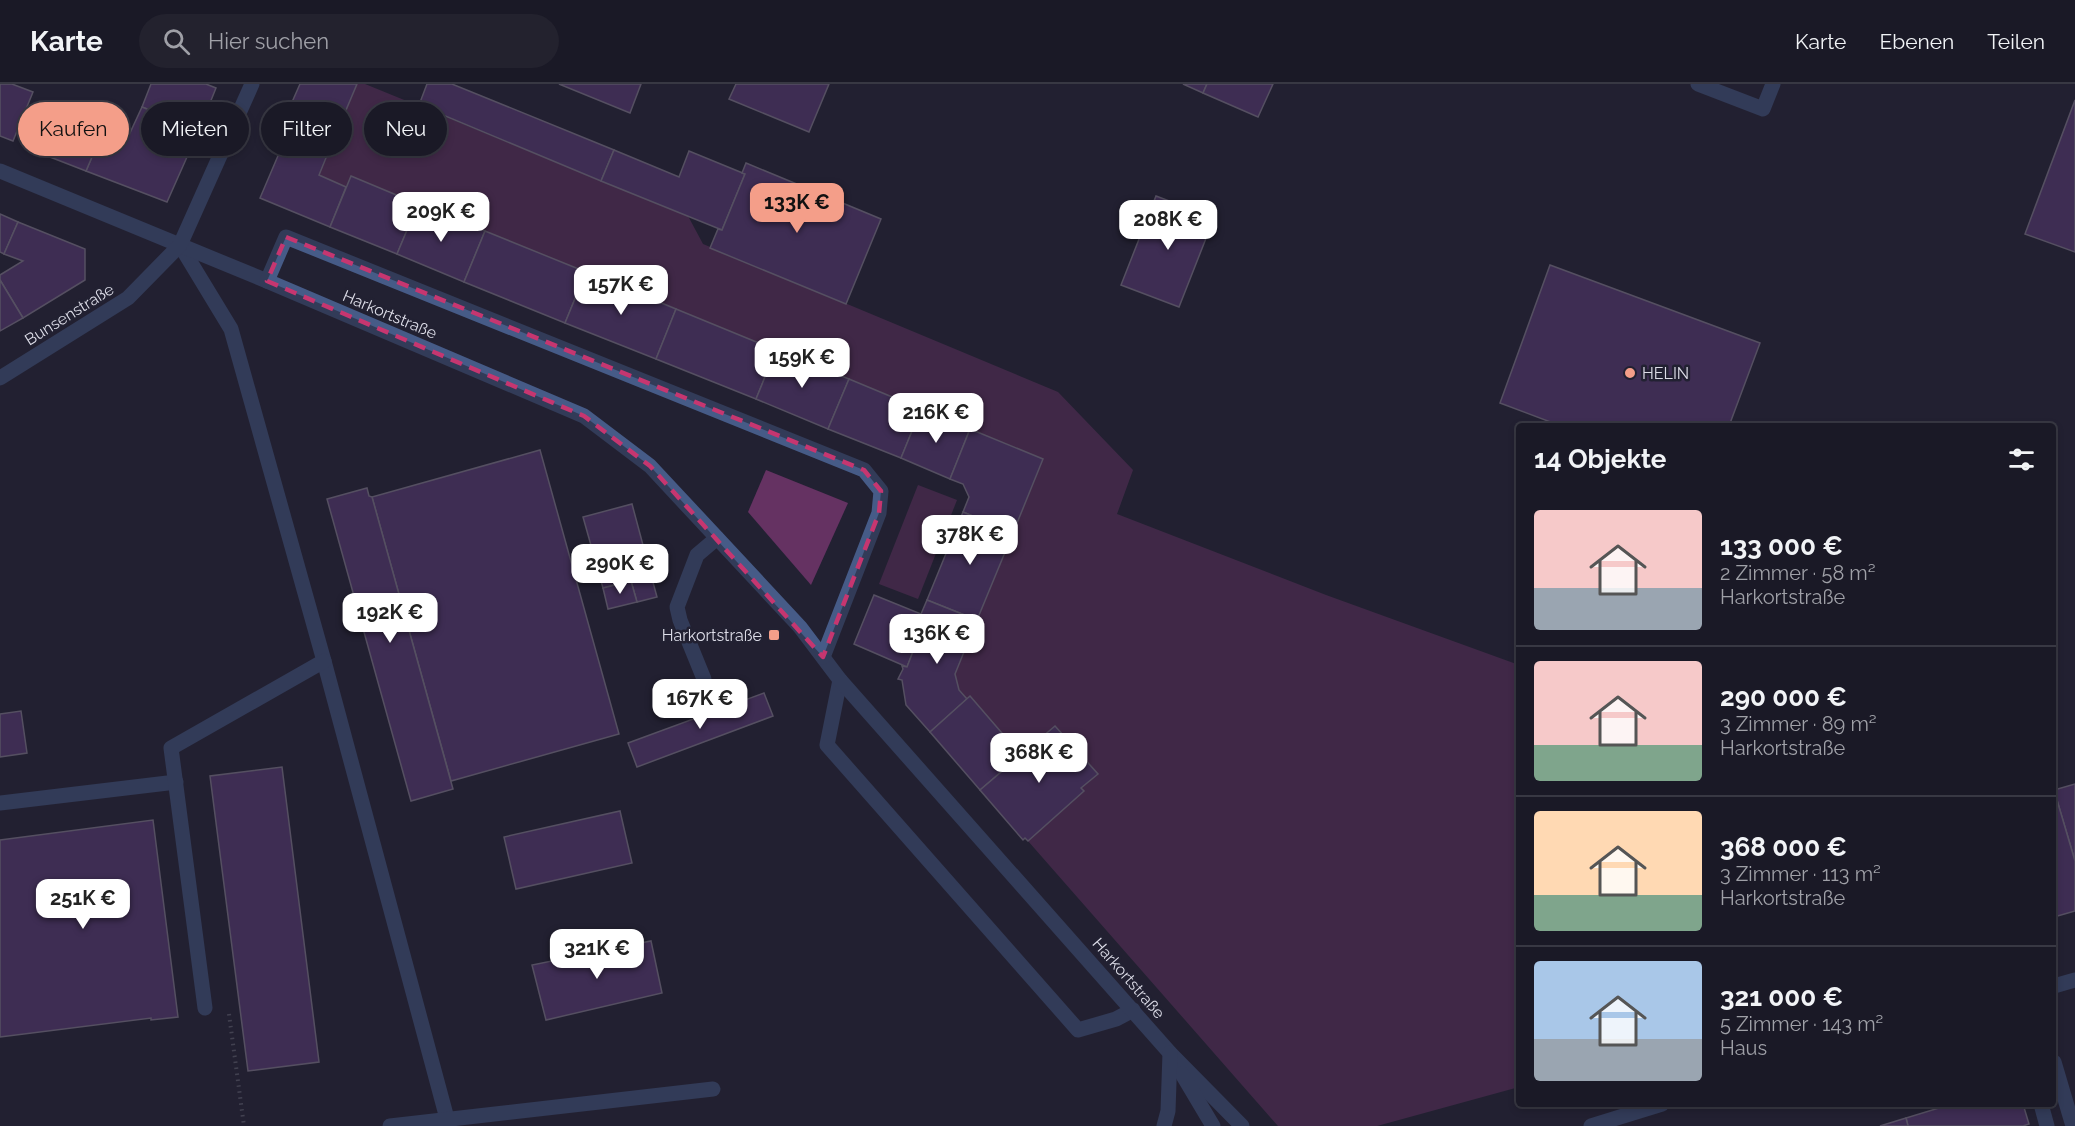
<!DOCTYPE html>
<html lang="de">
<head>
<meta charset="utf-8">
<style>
  :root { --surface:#1a1926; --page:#23222e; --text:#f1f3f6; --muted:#9fa0a7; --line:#383843; --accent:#f49e89 }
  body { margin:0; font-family:Raleway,sans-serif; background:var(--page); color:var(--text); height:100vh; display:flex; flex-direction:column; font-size:22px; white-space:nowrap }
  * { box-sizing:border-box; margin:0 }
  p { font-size:20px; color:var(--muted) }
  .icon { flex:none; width:33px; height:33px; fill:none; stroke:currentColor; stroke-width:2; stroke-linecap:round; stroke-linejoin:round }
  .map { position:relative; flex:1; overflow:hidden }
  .side { position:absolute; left:1516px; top:339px; width:540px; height:684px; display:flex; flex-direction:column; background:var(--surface); border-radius:6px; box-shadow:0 3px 9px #0003,0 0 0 2px var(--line) }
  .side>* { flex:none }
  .top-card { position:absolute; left:18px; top:18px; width:570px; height:54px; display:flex; gap:12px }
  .price { position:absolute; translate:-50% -51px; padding:0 14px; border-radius:12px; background:#fff; color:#222; font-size:20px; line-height:39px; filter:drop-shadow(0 2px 3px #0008) }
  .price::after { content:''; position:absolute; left:50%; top:36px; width:18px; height:14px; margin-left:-9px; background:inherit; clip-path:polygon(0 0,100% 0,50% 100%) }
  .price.selected { background:var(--accent); color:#111 }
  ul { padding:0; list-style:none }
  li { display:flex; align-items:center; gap:18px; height:150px; padding:0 18px }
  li+li { border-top:2px solid var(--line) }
  li span { display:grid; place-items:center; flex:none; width:168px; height:120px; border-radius:6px; color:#555 }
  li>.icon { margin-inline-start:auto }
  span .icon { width:72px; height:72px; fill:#fffc; stroke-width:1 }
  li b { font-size:26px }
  h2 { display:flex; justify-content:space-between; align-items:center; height:72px; padding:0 18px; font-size:26px }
  .tag { padding:0 21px; border-radius:27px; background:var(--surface); box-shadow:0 3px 9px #0003,0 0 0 2px var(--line); font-size:21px; line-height:54px }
  .tag.selected { background:var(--accent); color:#111 }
  header { display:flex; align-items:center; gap:36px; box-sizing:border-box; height:84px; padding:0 30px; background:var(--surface); border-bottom:2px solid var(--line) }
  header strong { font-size:28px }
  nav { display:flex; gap:33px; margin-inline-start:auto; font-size:21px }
  .search { width:420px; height:54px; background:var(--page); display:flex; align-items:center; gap:15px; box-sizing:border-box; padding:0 21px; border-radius:33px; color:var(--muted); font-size:22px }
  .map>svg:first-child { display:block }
  .green { fill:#653262 }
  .building { fill:#603c7d; stroke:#92889c; stroke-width:1.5 }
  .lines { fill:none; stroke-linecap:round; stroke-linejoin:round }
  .path { stroke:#696877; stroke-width:4; stroke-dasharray:1.5 4.5; stroke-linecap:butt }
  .service { stroke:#465b87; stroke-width:15 }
  .minor { stroke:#465b87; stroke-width:15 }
  .marked { fill:none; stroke:#c63670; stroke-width:4.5; stroke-dasharray:12 8; stroke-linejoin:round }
  .poi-dot { fill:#f49e89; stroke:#222132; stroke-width:2 }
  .labels { text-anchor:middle; stroke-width:5; stroke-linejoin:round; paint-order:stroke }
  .street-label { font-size:16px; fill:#dddde8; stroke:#222132 }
  .poi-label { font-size:16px; fill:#dddde8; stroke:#222132; text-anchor:start }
</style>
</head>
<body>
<header>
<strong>Karte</strong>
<div class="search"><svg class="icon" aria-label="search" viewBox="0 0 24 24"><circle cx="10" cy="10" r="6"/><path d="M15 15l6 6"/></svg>Hier suchen</div>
<nav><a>Karte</a><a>Ebenen</a><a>Teilen</a></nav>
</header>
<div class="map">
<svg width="2075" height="1042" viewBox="0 0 2075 1042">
  <rect width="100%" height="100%" fill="#222132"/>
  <g class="green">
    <path d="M357,0H365L688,132L703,160L1058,308L1133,386L1117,430L1326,511L1519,581V1003L1377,1042H1278L1028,757L1083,707L1081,704L1098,690L1055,642L1021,671L970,613L967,615L959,606L955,590L1043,375L351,93L346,103L319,91Z"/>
    <path d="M766,386L848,419L811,501L748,428Z"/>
    <path d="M918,401L957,416L918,515L879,500Z"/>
  </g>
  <g class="building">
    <path d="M0,0H12L33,8L13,57L0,52Z"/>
    <path d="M151,0H206L216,4L199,46L142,23Z"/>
    <path d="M300,0H357L330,64L281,43Z"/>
    <path d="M427,0H452L614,66L601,97L419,21Z"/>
    <path d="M559,0H641L630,29Z"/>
    <path d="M736,0H829L809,48L729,15Z"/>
    <path d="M1183,0H1207L1203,9Z"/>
    <path d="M1207,0H1273L1258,33L1203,9Z"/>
    <path d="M2075,16V168L2025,150Z"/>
    <path d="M142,23L199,46L167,118L86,87L105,42L129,51Z"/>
    <path d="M70,24L107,38L86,87L50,73Z"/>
    <path d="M289,46L330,64L319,91L346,103L330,143L260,114Z"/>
    <path d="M614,66L679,93L689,67L745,90L722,146L601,97Z"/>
    <path d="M746,79L881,135L846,220L710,164L718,145L722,146L745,90L742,89Z"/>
    <path d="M351,92L418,120L397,170L330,143Z"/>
    <path d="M1156,112L1214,134L1179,223L1121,201Z"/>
    <path d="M418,120L485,147L464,198L397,170Z"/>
    <path d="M0,130L18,138L4,170L0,168Z"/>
    <path d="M18,138L85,165V196L23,234L0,196V191L23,177L4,170Z"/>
    <path d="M485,147L586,188L565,239L464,198Z"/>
    <path d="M1550,181L1760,259L1729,342H1561L1500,319Z"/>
    <path d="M586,188L676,225L656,275L565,239Z"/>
    <path d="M0,196L23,234L0,247Z"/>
    <path d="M676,225L776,266L756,315L656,275Z"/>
    <path d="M776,266L849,295L828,345L756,315Z"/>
    <path d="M849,295L921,325L901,374L828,345Z"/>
    <path d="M921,325L970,345L950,395L901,374Z"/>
    <path d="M970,345L1043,375L1013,449L963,428L969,413L963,400L950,395Z"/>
    <path d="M540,366L619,650L451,697L372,413Z"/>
    <path d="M367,404L369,412L372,413L453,705L411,717L327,415Z"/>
    <path d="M632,420L651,491L603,504L583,433Z"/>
    <path d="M963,428L1013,449L977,536L927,516Z"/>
    <path d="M651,491L657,513L637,518L631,497Z"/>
    <path d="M631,497L637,518L608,525L603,504Z"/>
    <path d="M874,511L921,530L923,542L907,583L854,560Z"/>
    <path d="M927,516L977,536L955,590L959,606L967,615L930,648L906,621L902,596L898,595L903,585L902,582L907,583L923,542L921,530Z"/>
    <path d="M764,609L773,632L637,683L628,659Z"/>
    <path d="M970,612L1021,671L980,706L930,648Z"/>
    <path d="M21,627L27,669L0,673V630Z"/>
    <path d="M1055,642L1098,690L1081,704L1084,707L1028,757L1025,754L1023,756L980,706Z"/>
    <path d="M282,683L319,978L248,987L210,692Z"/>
    <path d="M2075,700V777L2054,706Z"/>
    <path d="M2054,706L2075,777V827L2054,833Z"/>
    <path d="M620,727L632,779L516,805L504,753Z"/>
    <path d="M153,736L178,933L151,936V934L0,953V756Z"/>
    <path d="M651,857L662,909L546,936L532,881Z"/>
    <path d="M1952,1020H2023L2029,1040L2023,1042H1908L1906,1034Z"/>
    <path d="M1906,1034L1908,1042H1880Z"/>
  </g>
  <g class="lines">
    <path class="path" d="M229,930L244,1042"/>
    <g class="service">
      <path d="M1698,0L1763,25L1773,0"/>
      <path d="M180,161L231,245L324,577L449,1042"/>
      <path d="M704,595L680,536L677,523L697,471L717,454"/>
      <path d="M840,596L827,661L1078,946L1116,935L1133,926"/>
      <path d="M0,719L176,698"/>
      <path d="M205,924L171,664L324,577"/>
      <path d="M2054,978L2073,1042"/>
      <path d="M2041,1020L2047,1042"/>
      <path d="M390,1042L713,1005"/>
    </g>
    <g class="minor">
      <path d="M0,87L267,197L584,332L650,382L800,543L840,596L1170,969L1242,1042"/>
      <path d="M267,197L286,153L864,386L881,407L879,429L823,573"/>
      <path d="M0,294L128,214L180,161L252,0"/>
      <path d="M2054,902L2075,896"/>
      <path d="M1182,990L1213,1042"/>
      <path d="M1164,1042L1168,1027L1170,969"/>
      <path d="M1591,1042L1662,1020"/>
    </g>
  </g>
  <path d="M0 0H2075V1042H0ZM286,153L864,386L881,407L879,429L823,573L650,382L584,332L267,197Z" fill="#222132" fill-opacity=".55" fill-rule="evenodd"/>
  <path class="marked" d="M286,153L864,386L881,407L879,429L823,573L650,382L584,332L267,197Z"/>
  <g class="poi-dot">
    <circle cx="1630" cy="289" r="6"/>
    <rect x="768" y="545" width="12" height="12" rx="3"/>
  </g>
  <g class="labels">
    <g class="street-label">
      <text transform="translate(69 230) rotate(-32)" y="6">Bunsenstraße</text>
      <text transform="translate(390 230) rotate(23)" y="6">Harkortstraße</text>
      <text transform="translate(1129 894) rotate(49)" y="6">Harkortstraße</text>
    </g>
    <g class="poi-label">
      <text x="1642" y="295">HELIN</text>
      <text x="762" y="557" text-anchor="end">Harkortstraße</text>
    </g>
  </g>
</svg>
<b class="price selected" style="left:797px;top:150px">133K €</b>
<b class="price" style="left:441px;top:159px">209K €</b>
<b class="price" style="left:1168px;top:167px">208K €</b>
<b class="price" style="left:621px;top:232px">157K €</b>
<b class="price" style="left:802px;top:305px">159K €</b>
<b class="price" style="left:936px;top:360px">216K €</b>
<b class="price" style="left:970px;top:482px">378K €</b>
<b class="price" style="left:620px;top:511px">290K €</b>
<b class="price" style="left:390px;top:560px">192K €</b>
<b class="price" style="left:937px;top:581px">136K €</b>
<b class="price" style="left:700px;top:646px">167K €</b>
<b class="price" style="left:1039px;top:700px">368K €</b>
<b class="price" style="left:83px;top:846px">251K €</b>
<b class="price" style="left:597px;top:896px">321K €</b>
<div class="top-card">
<a class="tag selected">Kaufen</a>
<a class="tag">Mieten</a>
<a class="tag">Filter</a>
<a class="tag">Neu</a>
</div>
<section class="side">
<h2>14 Objekte<svg class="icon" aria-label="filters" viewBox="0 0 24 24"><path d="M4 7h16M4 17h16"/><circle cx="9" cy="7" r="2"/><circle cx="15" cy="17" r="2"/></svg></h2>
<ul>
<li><span style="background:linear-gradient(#f6c9c9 65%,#9aa5b1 0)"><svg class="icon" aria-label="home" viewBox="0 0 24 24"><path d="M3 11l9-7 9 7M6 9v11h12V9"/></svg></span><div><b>133 000 €</b><p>2 Zimmer · 58 m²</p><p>Harkortstraße</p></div></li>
<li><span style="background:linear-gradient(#f6c9c9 70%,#7fa58c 0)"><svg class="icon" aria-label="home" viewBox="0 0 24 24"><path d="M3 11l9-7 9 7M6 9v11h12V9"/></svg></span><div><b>290 000 €</b><p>3 Zimmer · 89 m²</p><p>Harkortstraße</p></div></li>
<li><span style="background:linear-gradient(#ffd9b3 70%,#7fa58c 0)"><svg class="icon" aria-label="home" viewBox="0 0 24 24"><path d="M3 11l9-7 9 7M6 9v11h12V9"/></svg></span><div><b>368 000 €</b><p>3 Zimmer · 113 m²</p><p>Harkortstraße</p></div></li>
<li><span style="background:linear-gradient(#a9c7e8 65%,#9aa5b1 0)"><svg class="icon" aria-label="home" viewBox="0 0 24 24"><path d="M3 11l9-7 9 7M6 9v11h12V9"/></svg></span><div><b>321 000 €</b><p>5 Zimmer · 143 m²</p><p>Haus</p></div></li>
</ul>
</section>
</div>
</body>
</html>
